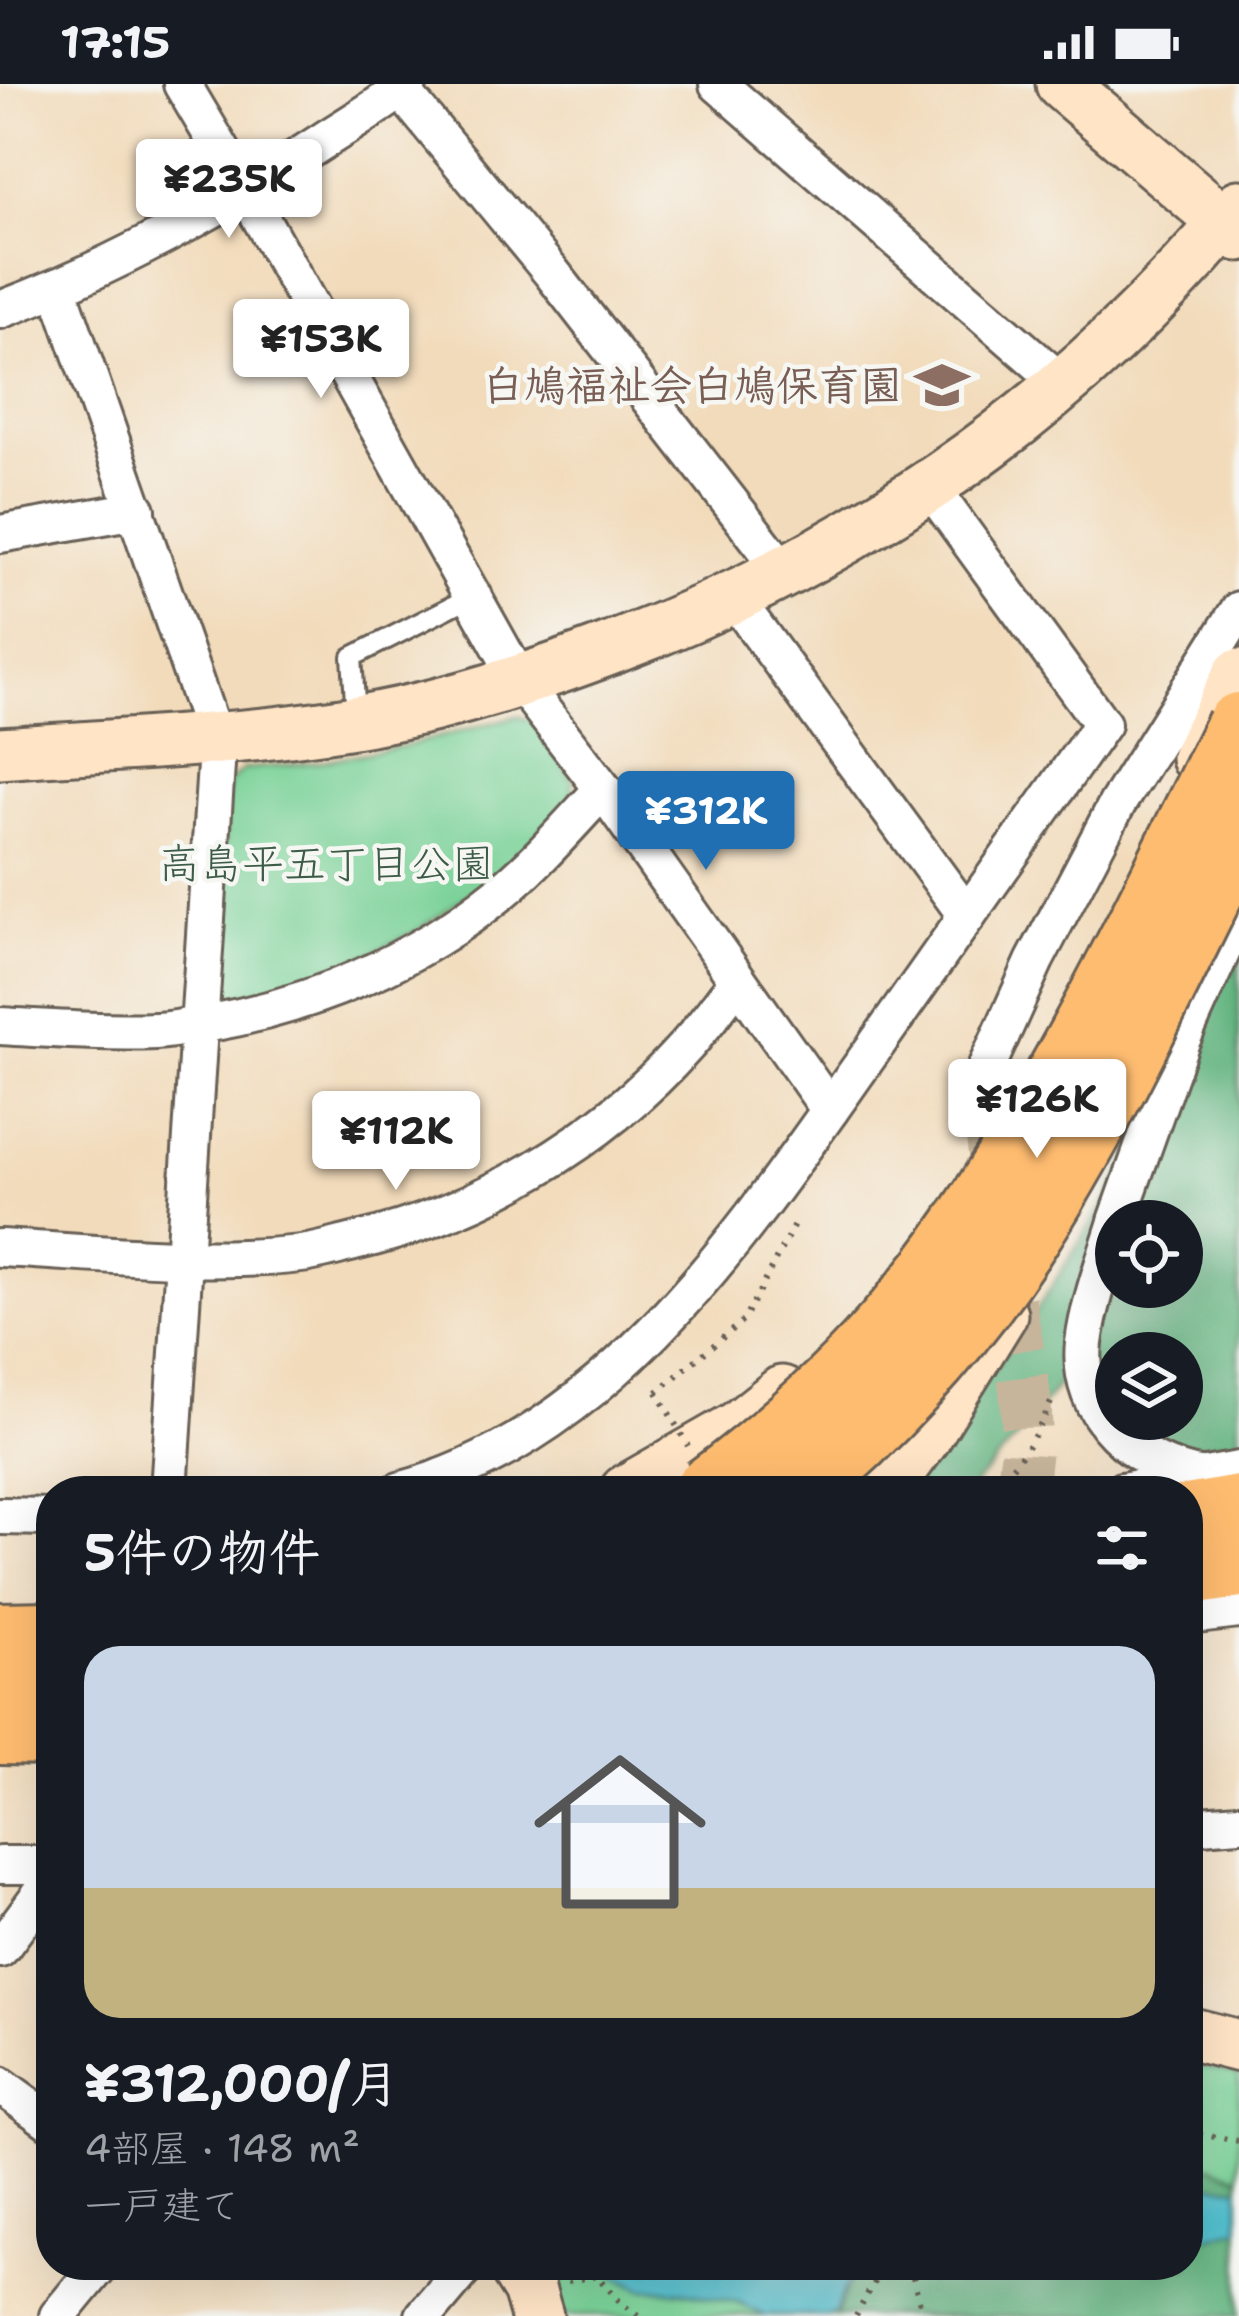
<!DOCTYPE html>
<html lang="ja">
<head>
<meta charset="utf-8">
<style>
  :root { --surface:#171b24; --page:#242831; --text:#f1f3f6; --muted:#9ea1a6; --accent:#1f6fb2 }
  body { margin:0; font-family:"Shantell Sans","Klee One",sans-serif; background:var(--page); color:var(--text); height:100vh; display:flex; flex-direction:column; font-size:45px; white-space:nowrap }
  * { box-sizing:border-box; margin:0 }
  p { font-size:39px; color:var(--muted) }
  .icon { flex:none; width:66px; height:66px; fill:none; stroke:currentColor; stroke-width:2; stroke-linecap:round; stroke-linejoin:round }
  .map { position:relative; flex:1; overflow:hidden }
  .sheet { position:absolute; left:36px; top:1392px; width:1167px; height:804px; display:flex; flex-direction:column; background:var(--surface); border-radius:48px; box-shadow:0 12px 48px #0002 }
  .sheet>* { flex:none }
  .controls { position:absolute; left:1095px; top:1116px; display:grid; gap:24px }
  .controls a { display:grid; place-items:center; width:108px; height:108px; border-radius:50%; background:var(--surface); box-shadow:0 12px 48px #0002; font-size:60px }
  .price { position:absolute; translate:-50% -102px; padding:0 27px; border-radius:12px; background:#fff; color:#222; font-size:39px; line-height:78px; filter:drop-shadow(0 3px 6px #0008) }
  .price::after { content:''; position:absolute; left:50%; top:72px; width:36px; height:27px; margin-left:-18px; background:inherit; clip-path:polygon(0 0,100% 0,50% 100%) }
  .price.current { background:var(--accent); color:#fff }
  ul { padding:0; list-style:none }
  li { display:grid; align-content:center; gap:24px; height:636px; padding:0 48px }
  li span { display:grid; place-items:center; height:372px; border-radius:36px; color:#555 }
  li>.icon { margin-inline-start:auto }
  span .icon { width:216px; height:216px; fill:#fffc; stroke-width:1 }
  li b { font-size:51px }
  h2 { display:flex; justify-content:space-between; align-items:center; height:144px; padding:0 48px; font-size:51px }
  .status { display:flex; justify-content:space-between; align-items:center; height:84px; padding:0 60px; background:var(--surface); direction:ltr }
  .status svg { height:33px; fill:currentColor }
  .map>svg:first-child { display:block }
  .green { fill:#7ad298; stroke:#4b775a; stroke-width:3 }
  .forest { fill:#63b480; stroke:#40684e; stroke-width:3; fill-rule:evenodd }
  .water { fill:#53bfce; stroke:#386e75; stroke-width:3 }
  .lines { fill:none; stroke-linecap:round; stroke-linejoin:round }
  .street-tunnel { stroke:#c7b59b; stroke-width:36; stroke-dasharray:36 18; stroke-linecap:butt }
  .secondary-tunnel { stroke:#c7b59b; stroke-width:51; stroke-dasharray:51 26; stroke-linecap:butt }
  .lane-casing { stroke:#675f54; stroke-width:24 }
  .street-casing { stroke:#675f54; stroke-width:42 }
  .secondary-casing { stroke:#675f54; stroke-width:57 }
  .highway-casing { stroke:#675f54; stroke-width:72 }
  .path { stroke:#675f54; stroke-width:6; stroke-dasharray:3 9; stroke-linecap:butt }
  .lane { stroke:#fff; stroke-width:18 }
  .street { stroke:#fff; stroke-width:36 }
  .secondary { stroke:#ffe4c6; stroke-width:51 }
  .highway { stroke:#febc70; stroke-width:66 }
  .highway-bridge-casing { stroke:#675f54; stroke-width:72; stroke-linecap:butt }
  .path-bridge { stroke:#675f54; stroke-width:6; stroke-dasharray:3 9; stroke-linecap:butt }
  .highway-bridge { stroke:#febc70; stroke-width:66 }
  .labels { text-anchor:middle; stroke-width:9; stroke-linejoin:round; paint-order:stroke }
  .education-label { font-size:42px; font-weight:bold; fill:#785e54; stroke:#f6f6f2; text-anchor:end }
  .park-label { font-size:42px; fill:#3d5c47; stroke:#f6f6f2 }
</style>
</head>
<body>
<div class="status"><b>17:15</b><svg viewBox="0 0 49 12"><path d="M0 12V9h3v3zM5 12V6h3v6zM10 12V3h3v9zM15 12V0h3v12zM26 1h20v11H26zM47 4h2v5h-2z"/></svg></div>
<div class="map">
<svg width="1239" height="2232" viewBox="0 0 1239 2232">
  <rect width="100%" height="100%" fill="#f6f6f2"/>
  <filter id="ink" filterUnits="userSpaceOnUse"><feTurbulence type="fractalNoise" baseFrequency=".00833" numOctaves="2"/><feDisplacementMap in="SourceGraphic" scale="24" xChannelSelector="R" yChannelSelector="G"/><feConvolveMatrix kernelMatrix="1 2 1 2 8 2 1 2 1" color-interpolation-filters="sRGB"/></filter>
  <filter id="wash" filterUnits="userSpaceOnUse"><feTurbulence type="fractalNoise" baseFrequency=".004" numOctaves="4" result="noise"/><feDisplacementMap in="SourceGraphic" scale="48" xChannelSelector="R" yChannelSelector="G"/><feGaussianBlur stdDeviation="2.7" result="paint"/><feColorMatrix in="noise" values="0 0 0 0 0 0 0 0 0 0 0 0 0 0 0 0 0 1.4 0 .05"/><feComposite in="paint" operator="in"/></filter>
  <g filter="url(#wash)">
    <rect width="100%" height="100%" fill="#f2dbbb"/>
    <g class="green">
      <path d="M517,632L532,637L573,696L572,714L507,784L417,847L326,892L227,922L216,911L228,699L244,685L317,678L409,661Z"/>
      <path d="M1188,1978L1239,1990V2232H558L546,2181H1188Z"/>
    </g>
    <g class="forest">
      <path d="M1239,849V1358L1177,1362L1141,1335H1182V1269H1116V1310L1088,1280L1068,1288L1024,1346L968,1407H871L954,1338L1031,1234L1099,1128ZM1116,1137H1182V1203H1116Z"/>
      <path d="M1188,2075L1239,2092V2232H835L856,2181H1188Z"/>
    </g>
    <g class="water">
      <path d="M1212,2101L1239,2103V2144L1188,2158V2110Z"/>
      <path d="M609,2181H857L834,2228L825,2232H765L739,2219L680,2207L642,2205L614,2191Z"/>
    </g>
  </g>
  <g filter="url(#ink)">
    <g class="lines">
      <path class="street-tunnel" d="M987,982L980,1023L990,1101"/>
      <path class="secondary-tunnel" d="M1010,1217C1021,1283 1036,1341 1020,1407"/>
      <defs>
        <path id="lane" d="M356,632L352,573L472,512"/>
        <g id="street">
          <path d="M182,0L246,108L521,599L603,705L830,1026"/>
          <path d="M718,0L1063,300"/>
          <path d="M401,6L552,189L785,489"/>
          <path d="M58,204L214,653L216,681C202,923 183,1165 169,1407"/>
          <path d="M0,226C115,183 220,124 323,57C351,39 382,21 408,0"/>
          <path d="M0,450L137,426"/>
          <path d="M734,514L967,832"/>
          <path d="M0,942C52,945 104,949 156,947C174,946 192,942 210,939C316,920 416,877 500,809C537,779 570,740 603,705"/>
          <path d="M987,982L1035,876L1117,720L1239,526"/>
          <path d="M1117,1137L1181,957L1239,829"/>
          <path d="M1116,1141C1104,1179 1089,1220 1084,1259C1076,1333 1138,1382 1204,1393"/>
          <path d="M0,1164C99,1169 202,1181 301,1170C319,1168 337,1162 354,1158C481,1128 600,1059 687,961C705,941 721,918 738,897"/>
          <path d="M399,1407C616,1351 754,1132 876,961C952,854 1027,747 1102,640L930,403"/>
          <path d="M1122,1407L1239,1386"/>
          <path d="M0,1432L51,1433"/>
          <path d="M1188,1532L1239,1526"/>
          <path d="M1188,1742L1239,1738"/>
          <path d="M0,1781H51"/>
          <path d="M0,1865L51,1796"/>
          <path d="M0,2001L51,2038"/>
          <path d="M58,2232L100,2181"/>
          <path d="M424,2232L467,2181"/>
        </g>
        <g id="secondary">
          <path d="M1062,0L1239,151"/>
          <path d="M0,669C123,660 249,657 371,635C457,619 533,594 615,563C861,470 1070,324 1239,122"/>
          <path d="M1197,674L1239,591"/>
          <path d="M626,1407L738,1343L782,1308"/>
          <path d="M885,1407L925,1353L1001,1230"/>
          <path d="M1188,1949L1239,1962"/>
          <path d="M514,2181L529,2205L537,2232"/>
        </g>
        <g id="highway">
          <path d="M1188,1434L1239,1425"/>
          <path d="M1188,1488L1239,1481"/>
          <path d="M0,1552L51,1551"/>
          <path d="M0,1600L51,1601"/>
          <path d="M0,1647L51,1648"/>
        </g>
      </defs>
      <use href="#lane" class="lane-casing"/>
      <use href="#street" class="street-casing"/>
      <use href="#secondary" class="secondary-casing"/>
      <use href="#highway" class="highway-casing"/>
      <g class="path">
        <path d="M657,1308L744,1236L796,1137"/>
        <path d="M986,1407C1017,1384 1039,1349 1053,1313"/>
        <path d="M1188,2048L1239,2057"/>
        <path d="M910,2181L923,2232"/>
        <path d="M568,2197L597,2192L622,2220L638,2232"/>
        <path d="M856,2232L883,2181"/>
      </g>
      <use href="#lane" class="lane"/>
      <use href="#street" class="street"/>
      <use href="#secondary" class="secondary"/>
      <use href="#highway" class="highway"/>
      <defs>
        <g id="highway-bridge">
          <path d="M707,1407C786,1349 858,1283 919,1206C961,1154 997,1097 1032,1039C1108,911 1173,776 1239,642"/>
          <path d="M800,1407C885,1336 959,1254 1020,1162C1105,1032 1169,888 1239,749"/>
        </g>
      </defs>
      <use href="#highway-bridge" class="highway-bridge-casing"/>
      <path class="path-bridge" d="M657,1308L688,1362"/>
      <use href="#highway-bridge" class="highway-bridge"/>
    </g>
  </g>
  <defs>
    <symbol id="school-bare" viewBox="-9 -9 18 18"><path d="M0-5L7-2L0 1L-7-2ZM-4 1L0 2.5L4 1V4Q0 6-4 4Z" fill="#8d6e63" stroke="#f6f6f2" stroke-width="2.5" paint-order="stroke"/></symbol>
  </defs>
  <g fill-rule="evenodd">
    <use href="#school-bare" x="904" y="263" width="76" height="76"/>
  </g>
  <g class="labels">
    <g class="education-label">
      <text x="902" y="316">白鳩福祉会白鳩保育園</text>
    </g>
    <g class="park-label">
      <text x="326" y="794">高島平五丁目公園</text>
    </g>
  </g>
</svg>
<div class="controls">
<a><svg class="icon" aria-label="locate" viewBox="0 0 24 24"><circle cx="12" cy="12" r="6"/><path d="M12 2v4M12 18v4M2 12h4M18 12h4"/></svg></a>
<a><svg class="icon" aria-label="layers" viewBox="0 0 24 24"><path d="M12 4l9 5-9 5-9-5zM3 14l9 5 9-5"/></svg></a>
</div>
<b class="price" style="left:229px;top:157px">¥235K</b>
<b class="price" style="left:321px;top:317px">¥153K</b>
<b class="price current" style="left:706px;top:789px">¥312K</b>
<b class="price" style="left:1037px;top:1077px">¥126K</b>
<b class="price" style="left:396px;top:1109px">¥112K</b>
<section class="sheet">
<h2>5件の物件<svg class="icon" aria-label="filters" viewBox="0 0 24 24"><path d="M4 7h16M4 17h16"/><circle cx="9" cy="7" r="2"/><circle cx="15" cy="17" r="2"/></svg></h2>
<ul>
<li><span style="background:linear-gradient(#c9d6e8 65%,#c2b280 0)"><svg class="icon" aria-label="home" viewBox="0 0 24 24"><path d="M3 11l9-7 9 7M6 9v11h12V9"/></svg></span><div><b>¥312,000/月</b><p>4部屋 · 148 m²</p><p>一戸建て</p></div></li>
</ul>
</section>
</div>
</body>
</html>
